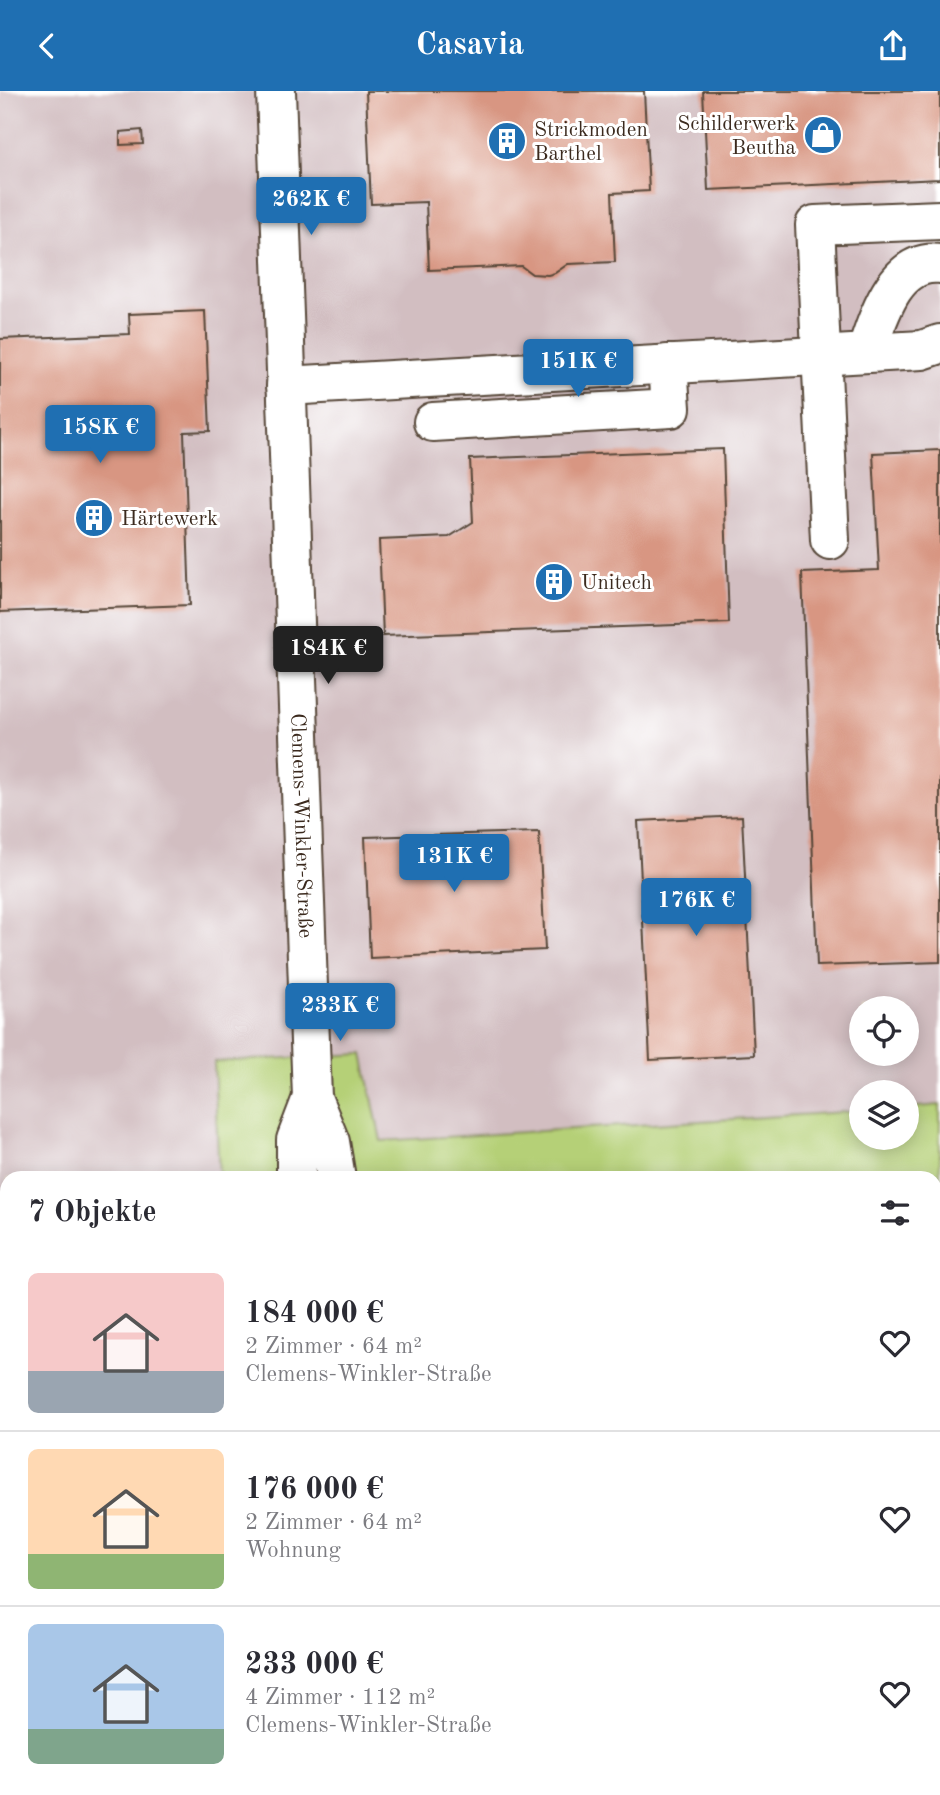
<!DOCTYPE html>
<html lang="de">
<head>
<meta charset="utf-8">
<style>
  :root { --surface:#fff; --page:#f7f7f7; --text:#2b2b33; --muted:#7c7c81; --line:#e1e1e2; --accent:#1f6fb2 }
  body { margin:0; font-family:"Old Standard TT",serif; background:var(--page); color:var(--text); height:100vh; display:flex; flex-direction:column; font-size:26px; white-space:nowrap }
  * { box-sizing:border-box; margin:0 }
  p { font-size:23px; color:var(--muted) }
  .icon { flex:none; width:38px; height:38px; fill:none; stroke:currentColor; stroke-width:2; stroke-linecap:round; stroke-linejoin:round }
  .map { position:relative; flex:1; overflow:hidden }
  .panel { position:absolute; left:0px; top:1080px; width:942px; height:625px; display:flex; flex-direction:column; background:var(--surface); border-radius:21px 21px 0 0; box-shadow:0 4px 18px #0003 }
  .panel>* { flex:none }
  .buttons { position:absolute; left:849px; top:905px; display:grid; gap:14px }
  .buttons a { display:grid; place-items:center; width:70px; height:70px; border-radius:50%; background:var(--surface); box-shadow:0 4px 18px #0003; font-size:35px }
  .price { position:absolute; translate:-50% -60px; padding:0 16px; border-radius:7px; background:var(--accent); color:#fff; font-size:23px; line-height:46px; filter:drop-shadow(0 2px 4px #0008) }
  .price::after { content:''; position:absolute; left:50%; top:42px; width:21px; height:16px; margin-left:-10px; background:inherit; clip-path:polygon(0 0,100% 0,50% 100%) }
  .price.current { background:#222; color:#fff }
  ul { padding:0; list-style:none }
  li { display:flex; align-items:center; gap:21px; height:175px; padding:0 28px }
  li+li { border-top:2px solid var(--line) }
  li span { display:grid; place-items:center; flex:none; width:196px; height:140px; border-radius:10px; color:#555 }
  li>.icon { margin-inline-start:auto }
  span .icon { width:84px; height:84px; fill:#fffc; stroke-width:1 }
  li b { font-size:30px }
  h2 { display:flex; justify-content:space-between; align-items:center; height:84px; padding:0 28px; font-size:30px }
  header { display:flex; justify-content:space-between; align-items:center; height:91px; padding:0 28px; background:var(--accent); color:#fff; font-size:32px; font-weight:700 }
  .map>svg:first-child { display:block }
  .industrial { fill:#d2bec1; fill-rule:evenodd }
  .green { fill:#b5d077; stroke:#787d4a; stroke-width:2 }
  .forest { fill:#90b268; stroke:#666e43; stroke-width:2 }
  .water { fill:#59b7d7; stroke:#4a707a; stroke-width:2 }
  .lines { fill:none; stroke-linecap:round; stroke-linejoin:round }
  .stream { stroke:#59b7d7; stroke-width:10 }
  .building { fill:#d89682 }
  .minor-casing { stroke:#564638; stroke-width:42 }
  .highway-casing { stroke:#564638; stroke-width:42 }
  .minor { stroke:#fff; stroke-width:38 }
  .highway { stroke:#eec469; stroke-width:38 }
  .highway-bridge-casing { stroke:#564638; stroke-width:42; stroke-linecap:butt }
  .highway-bridge { stroke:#eec469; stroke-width:38 }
  .labels { text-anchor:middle; stroke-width:6; stroke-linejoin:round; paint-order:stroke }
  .poi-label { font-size:21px; fill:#3b2a1e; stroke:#fff; text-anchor:start }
  .street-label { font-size:21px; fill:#3b2a1e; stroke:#fff }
</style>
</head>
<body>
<header><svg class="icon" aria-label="back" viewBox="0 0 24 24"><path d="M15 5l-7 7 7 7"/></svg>Casavia<svg class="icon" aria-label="share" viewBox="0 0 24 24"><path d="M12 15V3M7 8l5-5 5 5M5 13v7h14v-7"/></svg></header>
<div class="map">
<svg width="940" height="1704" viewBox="0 0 940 1704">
  <rect width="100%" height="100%" fill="#fff"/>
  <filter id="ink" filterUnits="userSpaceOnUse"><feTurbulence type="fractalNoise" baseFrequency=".0143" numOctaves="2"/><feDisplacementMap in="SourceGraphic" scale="14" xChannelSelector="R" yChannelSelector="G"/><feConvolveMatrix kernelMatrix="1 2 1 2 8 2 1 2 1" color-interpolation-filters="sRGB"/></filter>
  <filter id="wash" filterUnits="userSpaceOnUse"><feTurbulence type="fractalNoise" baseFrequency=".00686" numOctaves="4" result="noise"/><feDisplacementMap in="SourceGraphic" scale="28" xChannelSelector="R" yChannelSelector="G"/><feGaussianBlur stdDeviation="1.57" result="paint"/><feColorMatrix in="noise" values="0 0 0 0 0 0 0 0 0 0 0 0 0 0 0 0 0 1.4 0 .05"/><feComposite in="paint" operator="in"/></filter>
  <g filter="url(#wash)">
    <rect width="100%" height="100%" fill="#f0e7cd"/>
    <path class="industrial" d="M0,0H940V1014L907,1017L906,1001H861V1020L380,1050L215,970L219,1087H7V1170H0ZM861,917H906V962H861Z"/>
    <g class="green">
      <path d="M363,963L381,1050L861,1020V1046H906L907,1017L940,1014V1346L935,1348L934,1087H219L214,971Z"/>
      <path d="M7,1170V1698H129L123,1704H0V1171Z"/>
    </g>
    <g class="forest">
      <path d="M940,1479V1695L934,1692V1481Z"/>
      <path d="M507,1698H705L698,1704H503Z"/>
    </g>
    <path class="water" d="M935,1692L940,1695V1704H698L705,1698H934Z"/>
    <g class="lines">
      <g class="stream">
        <path d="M934,1553L940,1550"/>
        <path d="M654,1698V1704"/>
      </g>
    </g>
    <g id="blocks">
      <g class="building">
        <path d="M366,0H644L649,100L612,102L615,171L568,173L555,182L548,184L532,183L521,175L429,179L426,111L371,113Z"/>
        <path d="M703,0H940V88L708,99Z"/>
        <path d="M142,39L143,53L120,54V41Z"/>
        <path d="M205,220L210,340L184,341L190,514L0,521V248L130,243L129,223Z"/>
        <path d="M723,358L729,532L383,545L379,449L449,446L473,431L470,368Z"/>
        <path d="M940,359V871L817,875L802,482L879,479L873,362Z"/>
        <path d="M742,725L754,964L650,969L638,730Z"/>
        <path d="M539,741L545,859L370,867L365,746Z"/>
      </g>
    </g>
  </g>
  <g filter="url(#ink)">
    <use href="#blocks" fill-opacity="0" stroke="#564638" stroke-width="2"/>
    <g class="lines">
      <defs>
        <g id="minor">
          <path id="s1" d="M276,0L312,1007L330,1051L336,1087"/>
          <path d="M866,262C878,228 894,167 940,173"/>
          <path d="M286,295L922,259L940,253"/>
          <path d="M433,331L671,317L668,273"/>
          <path d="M830,449L815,134L940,129"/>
          <path d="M296,1087V1049L312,1007"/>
        </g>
        <g id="highway">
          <path d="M934,1400L940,1398"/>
          <path d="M934,1446L940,1444"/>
          <path d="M265,1704L282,1698"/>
          <path d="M477,1704L480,1698"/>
        </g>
      </defs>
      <use href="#minor" class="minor-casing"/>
      <use href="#highway" class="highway-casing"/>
      <use href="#minor" class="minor"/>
      <use href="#highway" class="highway"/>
      <defs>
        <path id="highway-bridge" d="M128,1704L145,1698"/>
      </defs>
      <use href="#highway-bridge" class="highway-bridge-casing"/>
      <use href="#highway-bridge" class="highway-bridge"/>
    </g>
  </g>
  <defs>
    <symbol id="shop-disc" viewBox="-11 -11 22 22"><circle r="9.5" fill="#1f6fb2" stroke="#fff"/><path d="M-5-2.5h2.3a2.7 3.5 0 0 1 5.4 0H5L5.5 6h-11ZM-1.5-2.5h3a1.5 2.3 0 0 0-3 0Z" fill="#fff"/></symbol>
    <symbol id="building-disc" viewBox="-11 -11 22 22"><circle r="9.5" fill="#1f6fb2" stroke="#fff"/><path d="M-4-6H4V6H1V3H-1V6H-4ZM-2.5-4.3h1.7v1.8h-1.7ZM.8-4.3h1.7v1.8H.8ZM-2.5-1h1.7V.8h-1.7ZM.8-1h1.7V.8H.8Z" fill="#fff"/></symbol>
  </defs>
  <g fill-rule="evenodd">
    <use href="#shop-disc" x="801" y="22" width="44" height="44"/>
    <use href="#building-disc" x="485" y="28" width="44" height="44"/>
    <use href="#building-disc" x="72" y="405" width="44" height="44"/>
    <use href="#building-disc" x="532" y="469" width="44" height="44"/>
  </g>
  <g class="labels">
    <g class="poi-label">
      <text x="796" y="39" text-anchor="end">Schilderwerk<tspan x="796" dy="24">Beutha</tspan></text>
      <text x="534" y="45">Strickmoden<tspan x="534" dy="24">Barthel</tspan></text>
      <text x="121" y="434">Härtewerk</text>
      <text x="581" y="498">Unitech</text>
    </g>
    <g class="street-label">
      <text dy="7" stroke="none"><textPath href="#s1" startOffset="735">Clemens-Winkler-Straße</textPath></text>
    </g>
  </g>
</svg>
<div class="buttons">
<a><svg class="icon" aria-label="locate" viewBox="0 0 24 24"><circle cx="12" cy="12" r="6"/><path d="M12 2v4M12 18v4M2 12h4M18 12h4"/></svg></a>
<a><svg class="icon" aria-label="layers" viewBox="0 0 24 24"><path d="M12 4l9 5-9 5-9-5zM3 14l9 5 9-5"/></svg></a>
</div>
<b class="price" style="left:311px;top:146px">262K €</b>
<b class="price" style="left:578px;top:308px">151K €</b>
<b class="price" style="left:100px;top:374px">158K €</b>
<b class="price current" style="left:328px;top:595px">184K €</b>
<b class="price" style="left:454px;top:803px">131K €</b>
<b class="price" style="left:696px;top:847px">176K €</b>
<b class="price" style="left:340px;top:952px">233K €</b>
<section class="panel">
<h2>7 Objekte<svg class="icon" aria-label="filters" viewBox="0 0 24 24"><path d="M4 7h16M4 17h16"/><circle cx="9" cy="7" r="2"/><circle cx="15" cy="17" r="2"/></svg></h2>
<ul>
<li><span style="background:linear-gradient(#f6c9c9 70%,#9aa5b1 0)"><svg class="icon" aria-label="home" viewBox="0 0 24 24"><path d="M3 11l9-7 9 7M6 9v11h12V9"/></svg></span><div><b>184 000 €</b><p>2 Zimmer · 64 m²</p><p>Clemens-Winkler-Straße</p></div><svg class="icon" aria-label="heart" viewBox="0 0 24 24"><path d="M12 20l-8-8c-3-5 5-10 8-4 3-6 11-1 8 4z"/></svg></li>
<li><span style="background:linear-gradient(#ffd9b3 75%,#8fb573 0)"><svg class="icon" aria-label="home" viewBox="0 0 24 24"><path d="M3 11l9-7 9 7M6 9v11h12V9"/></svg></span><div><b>176 000 €</b><p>2 Zimmer · 64 m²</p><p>Wohnung</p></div><svg class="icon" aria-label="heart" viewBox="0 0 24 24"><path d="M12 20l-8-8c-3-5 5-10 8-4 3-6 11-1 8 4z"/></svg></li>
<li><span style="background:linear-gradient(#a9c7e8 75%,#7fa58c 0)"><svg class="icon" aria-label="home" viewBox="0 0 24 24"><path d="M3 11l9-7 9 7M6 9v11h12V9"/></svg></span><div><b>233 000 €</b><p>4 Zimmer · 112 m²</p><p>Clemens-Winkler-Straße</p></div><svg class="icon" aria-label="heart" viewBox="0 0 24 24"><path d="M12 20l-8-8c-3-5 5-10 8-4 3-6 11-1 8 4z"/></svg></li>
</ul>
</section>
</div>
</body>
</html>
